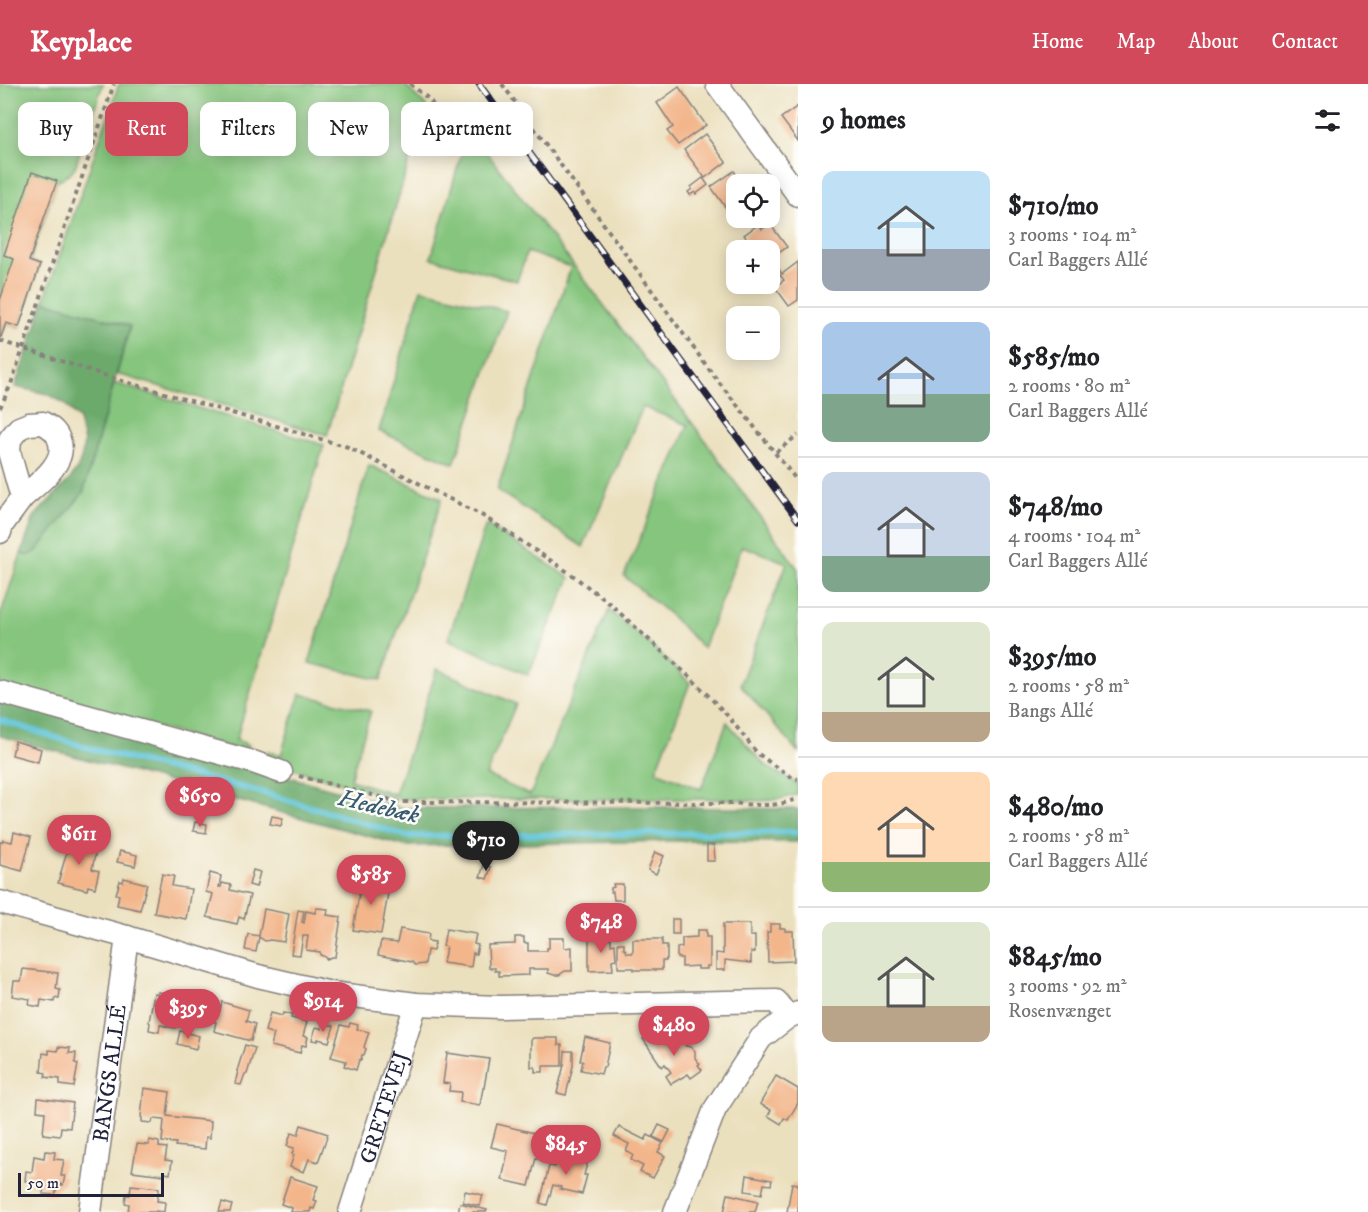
<!DOCTYPE html>
<html lang="en">
<head>
<meta charset="utf-8">
<style>
  :root { --surface:#fff; --page:#f6f6f6; --text:#202124; --muted:#757577; --line:#e0e0e0; --accent:#d1495b }
  body { margin:0; font-family:"IM FELL DW Pica",serif; background:var(--page); color:var(--text); height:100vh; display:flex; flex-direction:column; font-size:22px; white-space:nowrap }
  * { box-sizing:border-box; margin:0 }
  p { font-size:20px; color:var(--muted) }
  .icon { flex:none; width:33px; height:33px; fill:none; stroke:currentColor; stroke-width:2; stroke-linecap:round; stroke-linejoin:round }
  .map { position:relative; flex:1; overflow:hidden }
  .side { display:flex; flex-direction:column; background:var(--surface); width:570px }
  .side>* { flex:none }
  .hud { position:absolute; left:18px; top:18px; width:570px; height:54px; display:flex; gap:12px }
  .buttons { position:absolute; left:726px; top:90px; display:grid; gap:12px }
  .buttons a { display:grid; place-items:center; width:54px; height:54px; border-radius:12px; background:var(--surface); box-shadow:0 3px 15px #0003; font-size:30px }
  .scale { position:absolute; left:18px; bottom:15px; width:146px; box-sizing:border-box; padding-left:6px; border:3px solid #22223b; border-top:0; font-size:16px; line-height:21px; white-space:nowrap; color:#22223b; -webkit-text-stroke:4px #fdfcf7; paint-order:stroke }
  .price { position:absolute; translate:-50% -51px; padding:0 14px; border-radius:21px; background:var(--accent); color:#fff; font-size:20px; line-height:39px; filter:drop-shadow(0 2px 3px #0008) }
  .price::after { content:''; position:absolute; left:50%; top:36px; width:18px; height:14px; margin-left:-9px; background:inherit; clip-path:polygon(0 0,100% 0,50% 100%) }
  .price.on { background:#222; color:#fff }
  ul { padding:0; list-style:none }
  li { display:flex; align-items:center; gap:18px; height:150px; padding:0 24px }
  li+li { border-top:2px solid var(--line) }
  li span { display:grid; place-items:center; flex:none; width:168px; height:120px; border-radius:12px; color:#555 }
  li>.icon { margin-inline-start:auto }
  span .icon { width:72px; height:72px; fill:#fffc; stroke-width:1 }
  li b { font-size:26px }
  h2 { display:flex; justify-content:space-between; align-items:center; height:72px; padding:0 24px; font-size:26px }
  .chip { padding:0 21px; border-radius:12px; background:var(--surface); box-shadow:0 3px 15px #0003; font-size:21px; line-height:54px }
  .chip.on { background:var(--accent); color:#fff }
  header { display:flex; align-items:center; gap:36px; box-sizing:border-box; height:84px; padding:0 30px; background:var(--accent); color:#fff }
  header strong { font-size:28px }
  nav { display:flex; gap:33px; margin-inline-start:auto; font-size:21px }
  main { display:flex; flex:1; min-height:0 }
  .map>svg:first-child { display:block }
  .green { fill:#85c57d; stroke:#54745c; stroke-width:1.5 }
  .forest { fill:#6caa6c; stroke:#476654; stroke-width:1.5 }
  .lines { fill:none; stroke-linecap:round; stroke-linejoin:round }
  .stream { stroke:#5dc4da; stroke-width:6 }
  .building { fill:#f3b58a }
  .minor-casing { stroke:#86817c; stroke-width:25 }
  .path { stroke:#86817c; stroke-width:4; stroke-dasharray:4.5 4.5; stroke-linecap:butt }
  .minor { stroke:#fff; stroke-width:22 }
  .rail-casing { stroke:#22223b; stroke-width:7 }
  .rail { stroke:#fdfcf7; stroke-width:4.5; stroke-dasharray:14; stroke-linecap:butt }
  .labels { text-anchor:middle; stroke-width:5; stroke-linejoin:round; paint-order:stroke }
  .street-label { font-size:22px; fill:#22223b; stroke:#fdfcf7 }
  .water-label { font-size:24px; font-style:italic; fill:#375b73; stroke:#fdfcf7 }
</style>
</head>
<body>
<header>
<strong>Keyplace</strong>
<nav><a>Home</a><a>Map</a><a>About</a><a>Contact</a></nav>
</header>
<main>
<div class="map">
<svg width="798" height="1128" viewBox="0 0 798 1128">
  <rect width="100%" height="100%" fill="#fdfcf7"/>
  <filter id="ink" filterUnits="userSpaceOnUse"><feTurbulence type="fractalNoise" baseFrequency=".0167" numOctaves="2"/><feDisplacementMap in="SourceGraphic" scale="12" xChannelSelector="R" yChannelSelector="G"/><feConvolveMatrix kernelMatrix="1 2 1 2 8 2 1 2 1" color-interpolation-filters="sRGB"/></filter>
  <filter id="wash" filterUnits="userSpaceOnUse"><feTurbulence type="fractalNoise" baseFrequency=".008" numOctaves="4" result="noise"/><feDisplacementMap in="SourceGraphic" scale="24" xChannelSelector="R" yChannelSelector="G"/><feGaussianBlur stdDeviation="1.35" result="paint"/><feColorMatrix in="noise" values="0 0 0 0 0 0 0 0 0 0 0 0 0 0 0 0 0 1.4 0 .05"/><feComposite in="paint" operator="in"/></filter>
  <g filter="url(#wash)">
    <rect width="100%" height="100%" fill="#ebe0be"/>
    <g class="green">
      <path d="M0,0H103L75,83L70,90L57,97L30,177L40,181L19,243L6,239L0,257Z"/>
      <path d="M119,0H404C416,14 439,28 435,49L419,45L327,351L117,290L130,242L44,217Z"/>
      <path d="M451,33L470,47L575,183L693,340L798,485V668L740,600L787,479L742,462L703,564L669,530L624,492L688,341L643,323L583,463L497,406L571,183L527,168L517,197L431,174L465,58L446,52Z"/>
      <path d="M421,205L507,227L454,380L379,347Z"/>
      <path d="M114,299L324,361L236,656L249,661L245,664L238,665L0,602V532L21,470L28,471L83,409Z"/>
      <path d="M369,381L442,415L381,596L309,579Z"/>
      <path d="M486,440L570,494L528,591L448,555Z"/>
      <path d="M609,526L656,566L690,599L656,687L701,705L727,638L762,678L776,688L798,700V710C772,719 755,717 728,715H398L265,677L268,667L281,671L300,610L371,627L350,696L395,710L437,585L516,620L486,691L530,711Z"/>
    </g>
    <g class="forest">
      <path d="M44,217L130,242L83,409L36,468L28,472L21,470L34,433L71,394L78,383L82,372L84,358L79,336L64,319L48,310L15,303Z"/>
      <path d="M0,613L401,724L655,723L798,725V758L678,757L405,762L0,652Z"/>
    </g>
    <g class="lines">
      <path class="stream" d="M0,636L92,665L264,709L407,752L798,748"/>
    </g>
    <g id="blocks">
      <g class="building">
        <path d="M679,3L706,41L678,61L667,47L673,43L657,19Z"/>
        <path d="M798,22V57L781,34Z"/>
        <path d="M705,50L726,78L705,94L684,66Z"/>
        <path d="M734,87L743,100H736V134H742L736,138L711,103Z"/>
        <path d="M32,88L57,97L29,177L40,181L19,243L6,239L0,256V216L14,175L4,171Z"/>
        <path d="M703,94L708,101L696,110L695,108L690,111L688,108L692,105L691,103Z"/>
        <path d="M759,140L762,145L770,140L787,163L770,175V166H755L744,151Z"/>
        <path d="M798,178V216L789,222L775,203L784,196L780,191L770,199V188L777,183L782,190Z"/>
        <path d="M15,657L41,665L38,678L12,671Z"/>
        <path d="M272,732L283,734L281,742L270,740Z"/>
        <path d="M195,738L207,740L206,749L193,747Z"/>
        <path d="M14,748L31,753L22,787L0,781V758H2L3,756L12,758Z"/>
        <path d="M71,753L84,756L82,763L96,767L92,785L99,787L95,804L88,802L87,806L58,799Z"/>
        <path d="M707,761H714L715,777H707Z"/>
        <path d="M120,767L137,771L135,782L117,778Z"/>
        <path d="M655,768L664,772L656,790L648,786Z"/>
        <path d="M484,781L491,783L487,795L480,793Z"/>
        <path d="M253,786L260,788L256,803L249,801Z"/>
        <path d="M210,789L221,792L219,803H221L222,799L231,801L230,806L250,811L244,835L239,833L237,840L207,833L213,810L206,808Z"/>
        <path d="M162,790L174,792L172,802L191,805L186,835L154,829Z"/>
        <path d="M362,793L390,798L381,850L353,846Z"/>
        <path d="M124,794L147,800L140,826L117,821L119,811L116,810L120,797L123,798Z"/>
        <path d="M613,800H623V816H614L613,808H611V804L614,803Z"/>
        <path d="M316,824L328,825L327,831L341,833L335,873H331L327,875L323,872L320,871V868L306,866L308,852H303L300,871L291,870L298,826L304,827L302,838L304,839L306,827L315,829Z"/>
        <path d="M264,825L289,830L284,858L270,856L265,857L259,853L256,868L245,866L248,850L259,852Z"/>
        <rect x="672" y="835" width="7" height="15"/>
        <path d="M723,840H750V852H755V868H751V879L725,876V886H716V869L723,870Z"/>
        <path d="M770,840H780V844H785V847H793L794,877L768,878L767,848H770Z"/>
        <path d="M400,845L429,850L428,857L435,858L433,867L427,866L425,880L415,881L412,878L378,871L381,857L397,859Z"/>
        <path d="M446,845L476,850L474,860L478,861L476,870L473,869L471,883L443,879L446,863L443,862Z"/>
        <path d="M697,846H706V853H710V882H707V885H698V882L682,883V874H677V864L682,863V854L697,853Z"/>
        <path d="M515,853H524V859H528V867H547V864H549V854H564V864L572,863V887H565L559,891H554L548,889V885H529V891L499,892V887H495V884H489L488,861L515,860Z"/>
        <path d="M589,854H611V861L615,860L616,875L612,876L613,886L589,887Z"/>
        <path d="M633,855H662V861H667V875H666V877H662V886H634V884H618V859H624V865L626,866L627,869H633Z"/>
        <path d="M23,885L58,889L56,905L60,906L59,915L55,914L54,918L41,916L40,923L29,921L30,915L12,912L14,897H21Z"/>
        <path d="M158,908L166,909L165,911L181,914L178,926L186,927L184,936L178,935L175,944L160,941L159,948L149,946L150,939L149,938L154,909L158,910Z"/>
        <path d="M222,918L249,926L246,937L255,940L251,957L214,947L216,938L209,936L213,924L220,926Z"/>
        <path d="M270,929L282,932L283,929L292,931L291,934L307,938L303,952L308,953L306,962L302,961L300,969L271,962L274,950L265,947Z"/>
        <path d="M323,939L334,942L329,958L318,955V957L312,956L316,943L322,945Z"/>
        <path d="M350,939L358,941L357,945L369,948L364,963L366,965L364,971H362L361,976H359L356,986L344,982L346,977L331,973L341,941L349,943Z"/>
        <path d="M655,946L666,960L671,957L674,961L681,955L686,962L691,963L695,967V974L700,980L698,981L702,986L691,994L688,990L671,1000L666,992L671,988L665,980L662,983L643,955Z"/>
        <path d="M180,947L199,952L196,965L177,960Z"/>
        <path d="M585,953L610,959L605,983H603L601,990L581,986L583,977H580Z"/>
        <path d="M533,954H558V961H562V982H543V988H535V983H531V956Z"/>
        <path d="M245,961L255,964L247,990H245L241,1001L235,1000L238,987H237Z"/>
        <path d="M58,963L70,964L69,969H76L75,979L78,980L74,1003L60,1001V995L45,993L46,989L41,988L43,969L49,970V966L58,967Z"/>
        <path d="M565,967H573V982L566,1011L557,1009L564,981Z"/>
        <path d="M447,969L489,975L484,1004H483L480,1021L460,1018L461,1008L449,1007L450,1000L443,999Z"/>
        <path d="M776,992L798,1005V1019L788,1036L784,1034L781,1040L768,1032L771,1026L760,1020Z"/>
        <path d="M144,1004L170,1008L167,1032L211,1037L210,1054L206,1053L205,1065L175,1062L176,1059L162,1058L164,1036L153,1035L152,1039L142,1038V1034L141,1033Z"/>
        <path d="M38,1014L73,1019L70,1044L61,1043L60,1052L43,1050L45,1028L37,1027Z"/>
        <path d="M497,1040L543,1051L544,1044L552,1046L551,1053L555,1054L550,1077L536,1074L529,1102L502,1096L508,1067L491,1063Z"/>
        <path d="M301,1041L328,1050L318,1078L309,1075L304,1088L290,1083L294,1071L292,1070L294,1064L287,1062L291,1049L298,1051Z"/>
        <path d="M659,1041L670,1046L664,1058L653,1053Z"/>
        <path d="M619,1043L645,1056L648,1051L663,1059L658,1068L665,1072L653,1094L640,1088L643,1082L631,1076L633,1071L626,1067L629,1060L614,1052Z"/>
        <path d="M149,1056L159,1058V1063L167,1064L165,1076L172,1077L170,1090L164,1089V1091L132,1087L137,1060L149,1061Z"/>
        <path d="M45,1067L55,1068L54,1075L64,1076L61,1092H65L63,1101L60,1100V1104L57,1103L55,1111L43,1110L44,1102L31,1100V1098L25,1097L26,1087L32,1088L34,1072L44,1074Z"/>
        <path d="M559,1069L588,1076L584,1091H587L582,1110L560,1105L561,1103L553,1101L547,1121L540,1119L549,1082L555,1083Z"/>
        <path d="M747,1091L772,1096L771,1101L764,1100L762,1110L745,1107Z"/>
        <path d="M290,1093L318,1102L313,1116L317,1117L314,1125L311,1124L310,1128H291L292,1124L281,1120Z"/>
        <path d="M792,1099L798,1100V1128H787Z"/>
        <path d="M131,1101L159,1104L157,1117L165,1118L164,1128L156,1127V1128H128L129,1120L125,1119L126,1111H130Z"/>
        <path d="M465,1107L483,1111L480,1122L463,1118Z"/>
        <path d="M728,1110L758,1117L755,1128H724Z"/>
        <path d="M222,1118L232,1121L230,1128H219Z"/>
        <path d="M460,1119L487,1126L486,1128H458Z"/>
      </g>
    </g>
  </g>
  <g filter="url(#ink)">
    <use href="#blocks" fill-opacity="0" stroke="#86817c" stroke-width="1.5"/>
    <g class="lines">
      <defs>
        <g id="minor">
          <path d="M717,0L798,111"/>
          <path d="M43,339C52,344 58,349 60,359C66,380 36,401 22,414L9,368L10,355L19,344L29,340Z"/>
          <path d="M0,448L2,441L22,414"/>
          <path d="M0,608L253,678L281,688"/>
          <path d="M0,818L127,853L258,892L331,909L416,920L500,923L776,917L788,933"/>
          <path id="s1" d="M90,1128L127,853"/>
          <path id="s2" d="M350,1128L416,920"/>
          <path d="M675,1128L715,1025L761,954L788,933L798,929"/>
        </g>
      </defs>
      <use href="#minor" class="minor-casing"/>
      <g class="path">
        <path d="M410,0L430,16L442,37L441,51"/>
        <path d="M502,0L711,288L798,398"/>
        <path d="M0,257L116,295L348,363L483,432L571,490L609,519L693,596L728,632L757,669L776,683L793,694L798,695"/>
        <path d="M0,324L11,300L114,0"/>
        <path d="M776,368L798,351"/>
        <path d="M299,692L399,718L728,719C752,720 776,725 798,714"/>
      </g>
      <use href="#minor" class="minor"/>
      <defs>
        <path id="rail" d="M479,0L798,436"/>
      </defs>
      <use href="#rail" class="rail-casing"/>
      <use href="#rail" class="rail"/>
    </g>
  </g>
  <g class="labels">
    <g class="street-label">
      <text dy="8" stroke="none"><textPath href="#s1" startOffset="140">BANGS ALLÉ</textPath></text>
      <text dy="8" stroke="none"><textPath href="#s2" startOffset="110">GRETEVEJ</textPath></text>
    </g>
    <g class="water-label">
      <text transform="translate(379 722) rotate(13)" y="8">Hedebæk</text>
    </g>
  </g>
</svg>
<div class="buttons">
<a><svg class="icon" aria-label="locate" viewBox="0 0 24 24"><circle cx="12" cy="12" r="6"/><path d="M12 2v4M12 18v4M2 12h4M18 12h4"/></svg></a>
<a>+</a>
<a>−</a>
</div>
<div class="scale">50 m</div>
<b class="price" style="left:200px;top:744px">$650</b>
<b class="price" style="left:79px;top:782px">$611</b>
<b class="price on" style="left:486px;top:788px">$710</b>
<b class="price" style="left:371px;top:822px">$585</b>
<b class="price" style="left:601px;top:870px">$748</b>
<b class="price" style="left:323px;top:949px">$914</b>
<b class="price" style="left:188px;top:956px">$395</b>
<b class="price" style="left:674px;top:973px">$480</b>
<b class="price" style="left:566px;top:1092px">$845</b>
<div class="hud">
<a class="chip">Buy</a>
<a class="chip on">Rent</a>
<a class="chip">Filters</a>
<a class="chip">New</a>
<a class="chip">Apartment</a>
</div>
</div>
<section class="side">
<h2>9 homes<svg class="icon" aria-label="filters" viewBox="0 0 24 24"><path d="M4 7h16M4 17h16"/><circle cx="9" cy="7" r="2"/><circle cx="15" cy="17" r="2"/></svg></h2>
<ul>
<li><span style="background:linear-gradient(#bfe0f5 65%,#9aa5b1 0)"><svg class="icon" aria-label="home" viewBox="0 0 24 24"><path d="M3 11l9-7 9 7M6 9v11h12V9"/></svg></span><div><b>$710/mo</b><p>3 rooms · 104 m²</p><p>Carl Baggers Allé</p></div></li>
<li><span style="background:linear-gradient(#a9c7e8 60%,#7fa58c 0)"><svg class="icon" aria-label="home" viewBox="0 0 24 24"><path d="M3 11l9-7 9 7M6 9v11h12V9"/></svg></span><div><b>$585/mo</b><p>2 rooms · 80 m²</p><p>Carl Baggers Allé</p></div></li>
<li><span style="background:linear-gradient(#c9d6e8 70%,#7fa58c 0)"><svg class="icon" aria-label="home" viewBox="0 0 24 24"><path d="M3 11l9-7 9 7M6 9v11h12V9"/></svg></span><div><b>$748/mo</b><p>4 rooms · 104 m²</p><p>Carl Baggers Allé</p></div></li>
<li><span style="background:linear-gradient(#dfe7d0 75%,#b9a48a 0)"><svg class="icon" aria-label="home" viewBox="0 0 24 24"><path d="M3 11l9-7 9 7M6 9v11h12V9"/></svg></span><div><b>$395/mo</b><p>2 rooms · 58 m²</p><p>Bangs Allé</p></div></li>
<li><span style="background:linear-gradient(#ffd9b3 75%,#8fb573 0)"><svg class="icon" aria-label="home" viewBox="0 0 24 24"><path d="M3 11l9-7 9 7M6 9v11h12V9"/></svg></span><div><b>$480/mo</b><p>2 rooms · 58 m²</p><p>Carl Baggers Allé</p></div></li>
<li><span style="background:linear-gradient(#dfe7d0 70%,#b9a48a 0)"><svg class="icon" aria-label="home" viewBox="0 0 24 24"><path d="M3 11l9-7 9 7M6 9v11h12V9"/></svg></span><div><b>$845/mo</b><p>3 rooms · 92 m²</p><p>Rosenvænget</p></div></li>
</ul>
</section>
</main>
</body>
</html>
